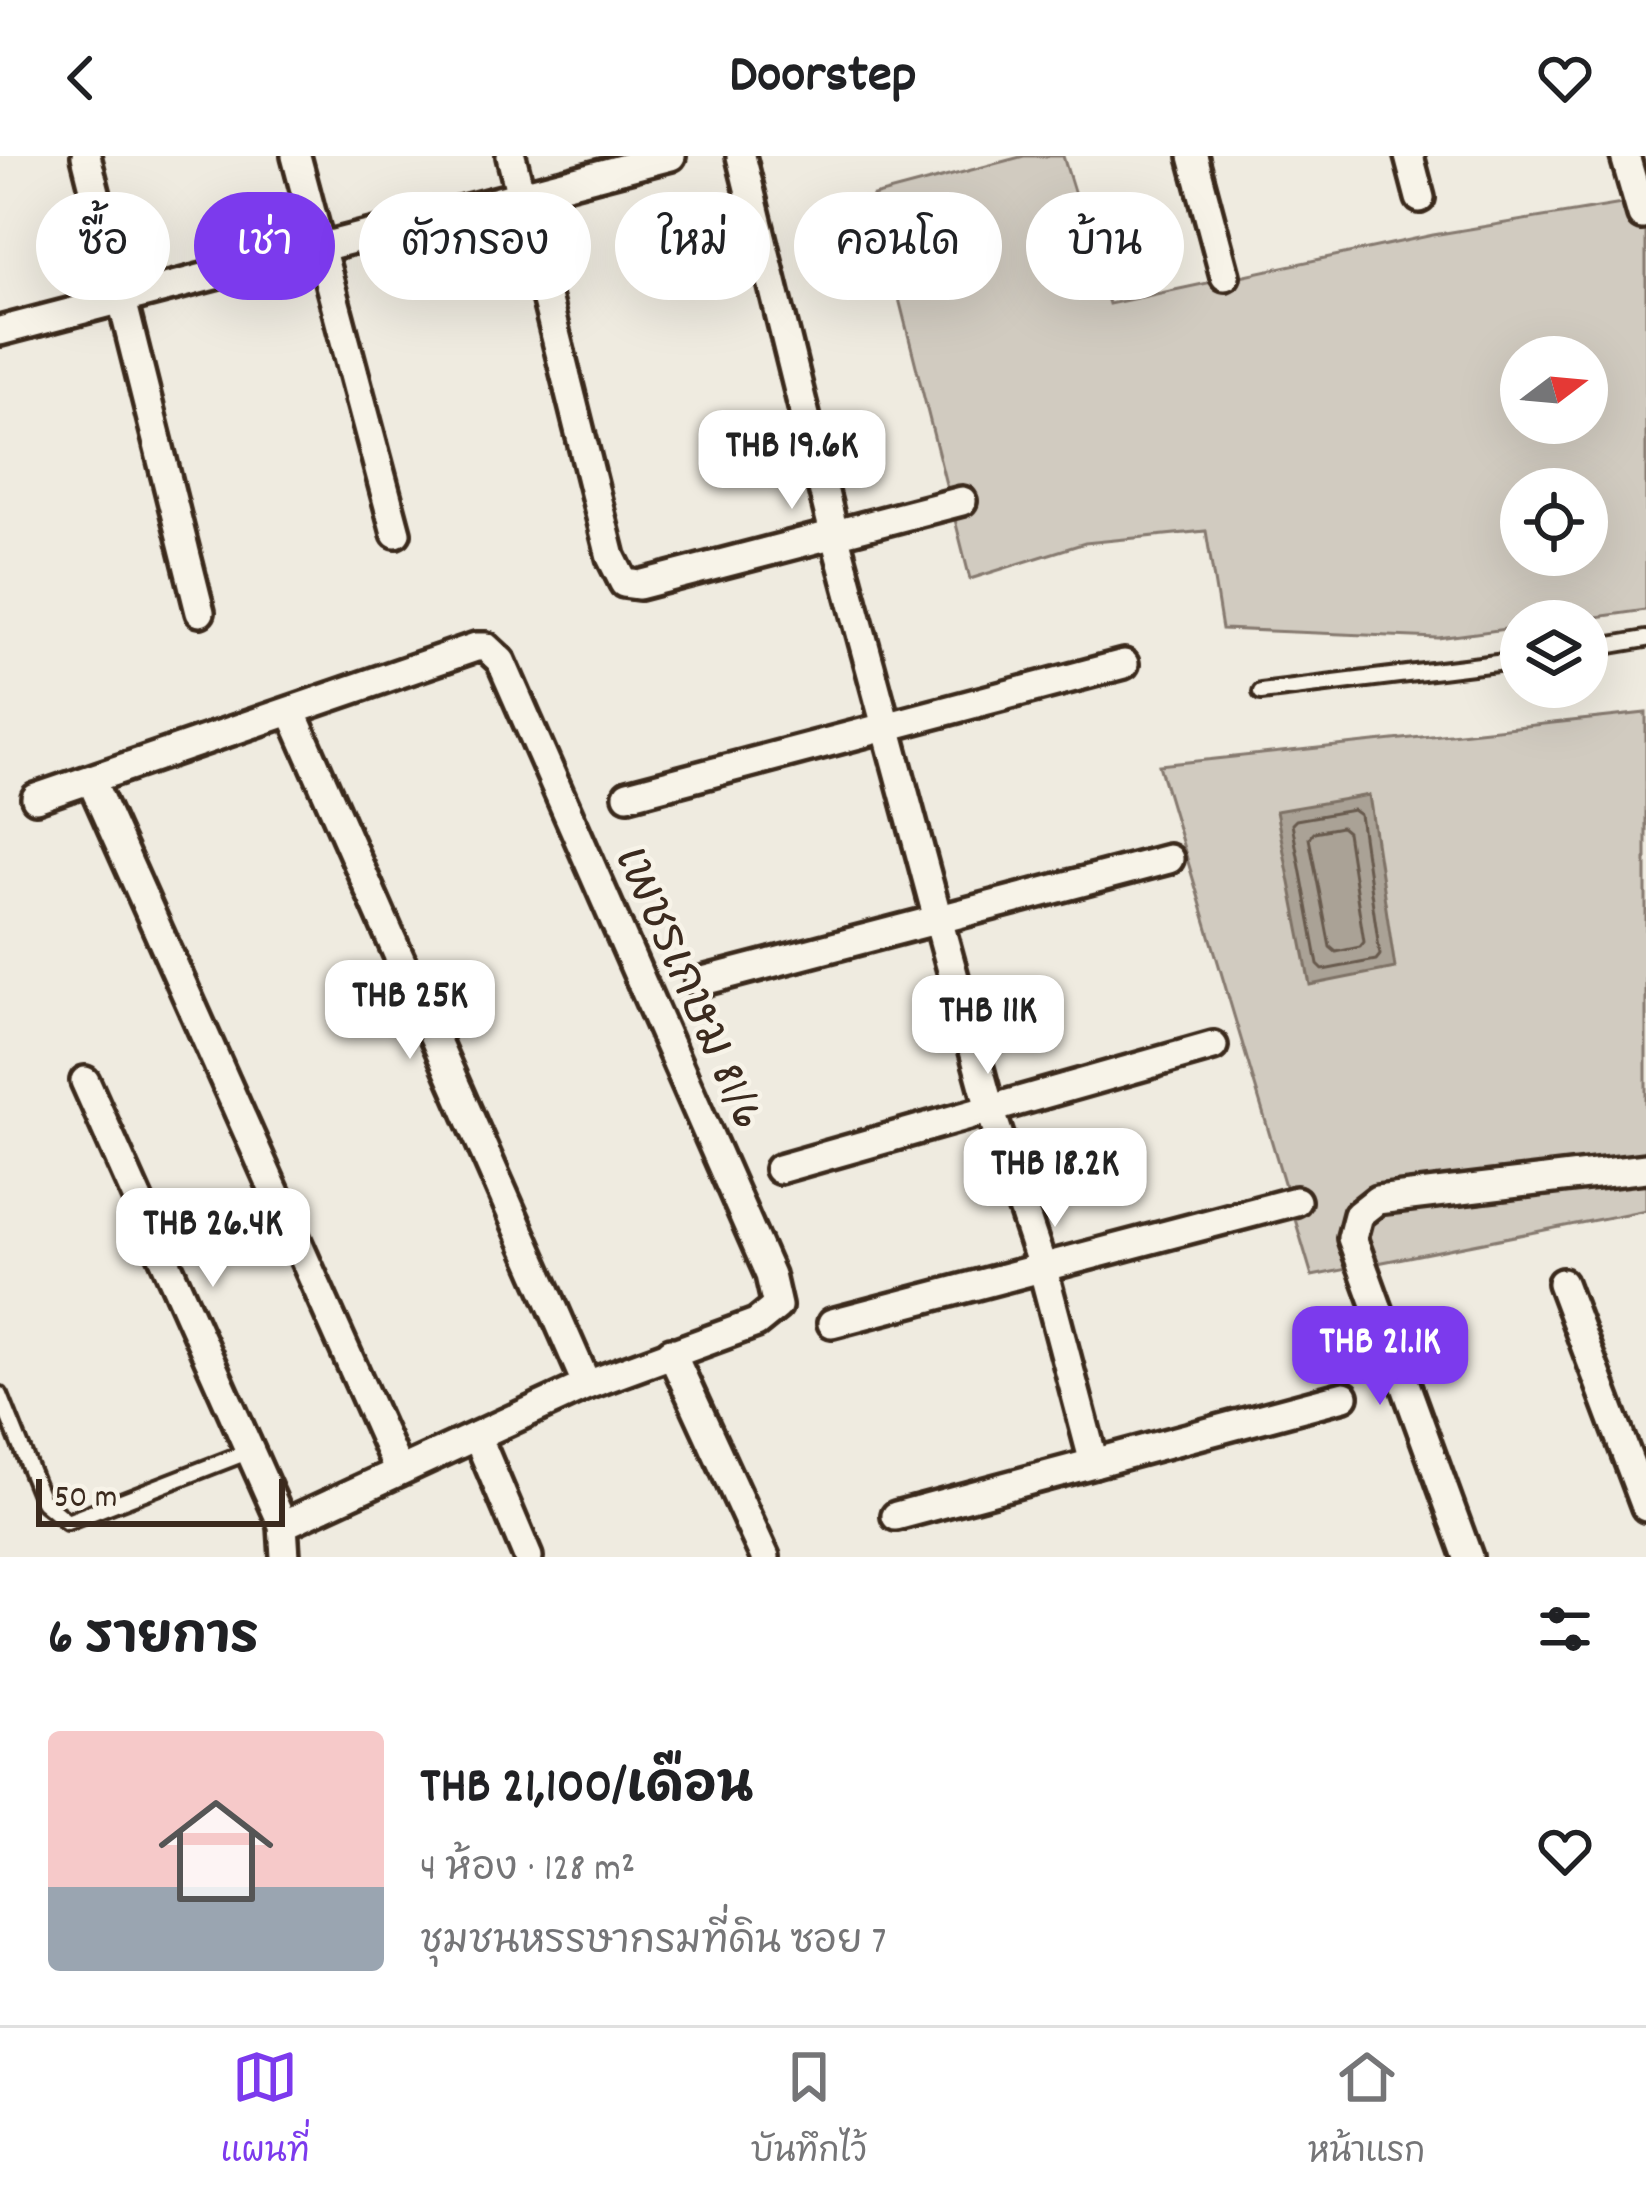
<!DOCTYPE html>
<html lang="th">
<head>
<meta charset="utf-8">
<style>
  :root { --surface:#fff; --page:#f2f2f2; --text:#202124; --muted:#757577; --line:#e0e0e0; --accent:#7c3aed }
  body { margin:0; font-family:Dekko,"Playpen Sans Thai",sans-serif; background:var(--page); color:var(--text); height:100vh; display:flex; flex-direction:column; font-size:45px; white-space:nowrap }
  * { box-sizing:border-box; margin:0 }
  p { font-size:39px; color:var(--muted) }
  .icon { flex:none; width:66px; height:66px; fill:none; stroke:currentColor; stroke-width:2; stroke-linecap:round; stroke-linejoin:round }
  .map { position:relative; height:1401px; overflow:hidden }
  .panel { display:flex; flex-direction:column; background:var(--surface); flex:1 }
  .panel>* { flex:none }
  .banner { position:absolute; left:36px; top:36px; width:1575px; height:108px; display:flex; gap:24px }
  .needle { width:78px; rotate:74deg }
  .controls { position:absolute; left:1500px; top:180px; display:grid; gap:24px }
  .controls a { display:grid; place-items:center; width:108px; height:108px; border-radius:50%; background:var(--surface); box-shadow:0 12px 48px #0002; font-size:60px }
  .scale { position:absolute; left:36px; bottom:30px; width:249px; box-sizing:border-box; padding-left:12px; border:6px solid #3b2a1e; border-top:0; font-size:33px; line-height:42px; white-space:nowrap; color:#3b2a1e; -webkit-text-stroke:9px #f7f3e8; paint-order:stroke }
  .price { position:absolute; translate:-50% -102px; padding:0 27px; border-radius:24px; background:#fff; color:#222; font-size:39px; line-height:78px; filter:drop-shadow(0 3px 6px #0008) }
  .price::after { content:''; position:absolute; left:50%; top:72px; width:36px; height:27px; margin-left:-18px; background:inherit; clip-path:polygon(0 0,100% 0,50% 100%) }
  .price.current { background:var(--accent); color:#fff }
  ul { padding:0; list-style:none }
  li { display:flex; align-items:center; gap:36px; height:300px; padding:0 48px }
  li span { display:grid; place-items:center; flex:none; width:336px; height:240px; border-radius:12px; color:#555 }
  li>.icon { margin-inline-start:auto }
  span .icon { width:144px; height:144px; fill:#fffc; stroke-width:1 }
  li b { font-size:51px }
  h2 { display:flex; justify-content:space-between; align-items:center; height:144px; padding:0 48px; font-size:51px }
  .pill { padding:0 42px; border-radius:54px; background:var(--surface); box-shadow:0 12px 48px #0002; font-size:42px; line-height:108px }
  .pill.current { background:var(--accent); color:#fff }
  header { display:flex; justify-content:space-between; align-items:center; height:156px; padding:0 48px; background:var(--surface); font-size:54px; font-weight:700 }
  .tabs { display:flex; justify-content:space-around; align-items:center; height:168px; border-top:3px solid var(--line); background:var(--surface); font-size:33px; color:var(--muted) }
  .tabs a { display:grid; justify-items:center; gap:6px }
  .tabs .current { color:var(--accent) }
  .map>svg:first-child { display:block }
  .green { fill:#d1cbc0; stroke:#867a6f; stroke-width:3; fill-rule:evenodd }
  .water { fill:#aaa296; stroke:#7e7266; stroke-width:3 }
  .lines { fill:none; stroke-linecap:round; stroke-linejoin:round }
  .shore { stroke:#675a4e; stroke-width:3 }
  .lane-casing { stroke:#3b2a1e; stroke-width:22 }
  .street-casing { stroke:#3b2a1e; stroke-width:36 }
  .lane { stroke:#f7f3e8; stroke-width:14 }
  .street { stroke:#f7f3e8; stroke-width:27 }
  .labels { text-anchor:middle; stroke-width:9; stroke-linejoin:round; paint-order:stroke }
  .street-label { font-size:48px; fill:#3b2a1e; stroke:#f7f3e8 }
</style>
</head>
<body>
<header><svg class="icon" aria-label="back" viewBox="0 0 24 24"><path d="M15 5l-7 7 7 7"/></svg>Doorstep<svg class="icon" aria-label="heart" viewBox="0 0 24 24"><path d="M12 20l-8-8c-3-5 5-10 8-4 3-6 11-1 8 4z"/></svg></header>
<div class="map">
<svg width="1646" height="1401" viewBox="0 0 1646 1401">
  <rect width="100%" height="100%" fill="#efebe0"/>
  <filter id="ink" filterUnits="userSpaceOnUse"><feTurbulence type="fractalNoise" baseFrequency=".00833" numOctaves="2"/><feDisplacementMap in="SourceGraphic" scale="24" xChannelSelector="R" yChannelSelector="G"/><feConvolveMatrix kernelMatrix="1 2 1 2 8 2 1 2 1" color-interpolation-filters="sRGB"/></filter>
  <g filter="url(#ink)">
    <g class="green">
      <path d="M1024,0H1063L1109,148L1433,79L1646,44V454L1568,465H1521V471L1438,482L1222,473L1206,375L1085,387L970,423L873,40ZM1521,201H1587V267H1521ZM1521,333H1587V399H1521Z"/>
      <path d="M1646,557V1054L1312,1120L1159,609Z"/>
    </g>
    <path class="water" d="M1369,639L1395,812L1310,829L1276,655Z"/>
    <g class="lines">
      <g class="shore">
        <path d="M1353,654L1360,659L1380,799L1376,804L1323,814L1318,809L1292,668L1296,664Z"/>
        <path d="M1341,671L1347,676L1364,786L1360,791L1336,796L1330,791L1309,682L1314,676Z"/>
      </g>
      <defs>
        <g id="lane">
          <path d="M1587,493L1646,483"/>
          <path d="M1261,536L1521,504"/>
          <path d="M0,1239L43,1346L67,1366L250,1295"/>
        </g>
        <g id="street">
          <path d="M86,0L200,456"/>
          <path d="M296,0L396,377"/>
          <path d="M511,0L611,401L624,427L639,429L962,345"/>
          <path d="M741,0L834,377L938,763L990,953L1042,1110L1094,1307"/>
          <path d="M1193,0L1225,120"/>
          <path d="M1409,0L1420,42"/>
          <path d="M1625,0L1642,59"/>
          <path d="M0,175L671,0"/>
          <path d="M292,557L587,1229"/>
          <path d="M91,624L399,1315"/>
          <path d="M628,639L1124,508"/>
          <path d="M36,642L476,491H486L501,505L770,1119L777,1150L756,1167L587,1229L283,1369"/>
          <path d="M699,826L1169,703"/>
          <path d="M85,925L283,1369L285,1401"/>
          <path d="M779,1013L1213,890"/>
          <path d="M1562,1127L1646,1351"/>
          <path d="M832,1167L1296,1045"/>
          <path d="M671,1196L765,1401"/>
          <path d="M477,1280L528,1401"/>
          <path d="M896,1360L1344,1240"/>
          <path d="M1468,1401L1352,1082L1358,1059L1377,1044L1646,1012"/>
        </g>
      </defs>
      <use href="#lane" class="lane-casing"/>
      <use href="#street" class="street-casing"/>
      <use href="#lane" class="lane"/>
      <use href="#street" class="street"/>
    </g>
  </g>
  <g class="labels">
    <g class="street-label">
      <text transform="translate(693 830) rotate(66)" y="17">เพชรเกษม 81/6</text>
    </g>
  </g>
</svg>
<div class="controls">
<a><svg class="needle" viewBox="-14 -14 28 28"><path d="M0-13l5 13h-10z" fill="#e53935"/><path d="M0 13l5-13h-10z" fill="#757577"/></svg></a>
<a><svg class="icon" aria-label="locate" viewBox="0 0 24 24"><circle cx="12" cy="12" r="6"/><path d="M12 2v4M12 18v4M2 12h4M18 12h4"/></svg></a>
<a><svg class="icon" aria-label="layers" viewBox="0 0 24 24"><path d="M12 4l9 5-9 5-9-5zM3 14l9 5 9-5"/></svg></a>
</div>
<div class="scale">50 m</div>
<b class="price" style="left:792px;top:356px">THB 19.6K</b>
<b class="price" style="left:410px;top:906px">THB 25K</b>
<b class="price" style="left:988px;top:921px">THB 11K</b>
<b class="price" style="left:1055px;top:1074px">THB 18.2K</b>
<b class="price" style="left:213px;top:1134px">THB 26.4K</b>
<b class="price current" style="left:1380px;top:1252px">THB 21.1K</b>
<div class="banner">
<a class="pill">ซื้อ</a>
<a class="pill current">เช่า</a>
<a class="pill">ตัวกรอง</a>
<a class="pill">ใหม่</a>
<a class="pill">คอนโด</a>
<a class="pill">บ้าน</a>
</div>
</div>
<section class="panel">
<h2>6 รายการ<svg class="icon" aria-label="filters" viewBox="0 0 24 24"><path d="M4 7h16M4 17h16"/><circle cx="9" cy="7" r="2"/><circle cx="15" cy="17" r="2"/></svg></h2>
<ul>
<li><span style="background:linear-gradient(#f6c9c9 65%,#9aa5b1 0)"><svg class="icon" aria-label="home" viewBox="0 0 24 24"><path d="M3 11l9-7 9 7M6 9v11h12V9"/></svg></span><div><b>THB 21,100/เดือน</b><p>4 ห้อง · 128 m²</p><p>ชุมชนหรรษากรมที่ดิน ซอย 7</p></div><svg class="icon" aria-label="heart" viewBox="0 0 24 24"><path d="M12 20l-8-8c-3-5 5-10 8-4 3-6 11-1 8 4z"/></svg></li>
</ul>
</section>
<nav class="tabs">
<a class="current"><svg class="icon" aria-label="map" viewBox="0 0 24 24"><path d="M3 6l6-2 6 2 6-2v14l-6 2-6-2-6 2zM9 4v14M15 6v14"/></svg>แผนที่</a>
<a><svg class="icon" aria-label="saved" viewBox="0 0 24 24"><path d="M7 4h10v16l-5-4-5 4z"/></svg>บันทึกไว้</a>
<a><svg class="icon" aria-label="home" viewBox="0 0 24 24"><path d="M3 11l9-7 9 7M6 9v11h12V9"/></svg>หน้าแรก</a>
</nav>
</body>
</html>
